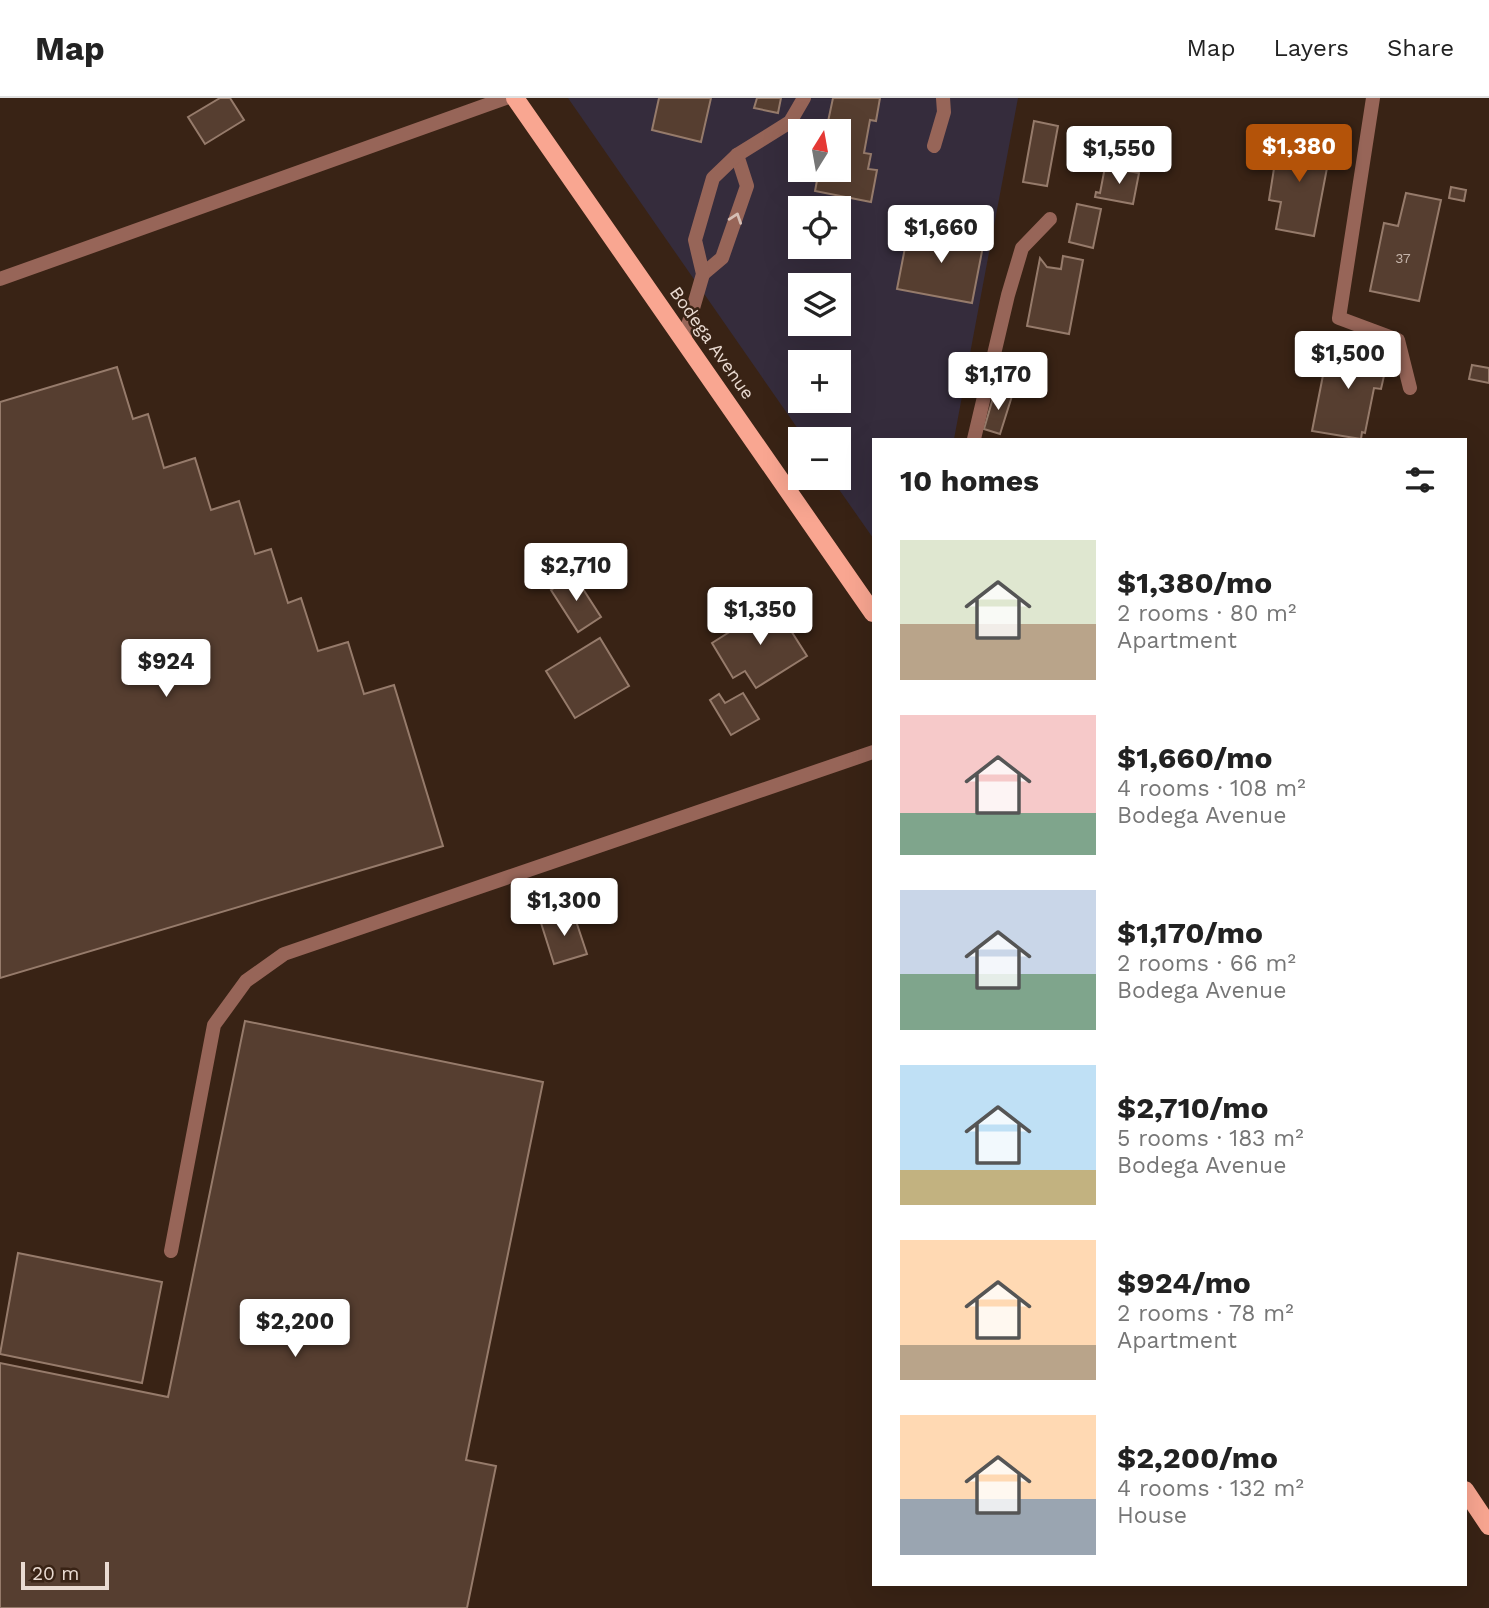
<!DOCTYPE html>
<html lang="en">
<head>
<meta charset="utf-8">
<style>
  :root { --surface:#fff; --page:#f6f6f6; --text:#222; --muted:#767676; --line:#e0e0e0; --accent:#b45309 }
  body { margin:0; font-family:"Work Sans",sans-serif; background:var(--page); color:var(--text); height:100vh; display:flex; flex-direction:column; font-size:26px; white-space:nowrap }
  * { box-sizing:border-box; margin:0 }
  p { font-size:23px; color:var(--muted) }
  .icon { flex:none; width:38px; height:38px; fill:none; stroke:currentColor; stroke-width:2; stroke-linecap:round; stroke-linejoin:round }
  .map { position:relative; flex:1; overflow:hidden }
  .side { position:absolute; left:872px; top:340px; width:595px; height:1148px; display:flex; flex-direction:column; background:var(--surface); border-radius:0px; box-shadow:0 7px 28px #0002 }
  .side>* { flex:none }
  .needle { width:46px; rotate:11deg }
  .buttons { position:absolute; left:788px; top:21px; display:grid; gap:14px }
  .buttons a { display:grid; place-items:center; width:63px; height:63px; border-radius:0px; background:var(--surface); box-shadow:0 7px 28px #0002; font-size:35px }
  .scale { position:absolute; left:21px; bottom:18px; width:88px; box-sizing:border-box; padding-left:7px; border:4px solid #eadbd2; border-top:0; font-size:19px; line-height:24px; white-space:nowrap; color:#eadbd2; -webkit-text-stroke:5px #392315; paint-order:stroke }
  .price { position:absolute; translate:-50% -60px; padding:0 16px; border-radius:7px; background:#fff; color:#222; font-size:23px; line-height:46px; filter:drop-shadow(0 2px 4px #0008) }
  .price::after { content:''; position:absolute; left:50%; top:42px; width:21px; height:16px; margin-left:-10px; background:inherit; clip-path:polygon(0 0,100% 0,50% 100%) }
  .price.current { background:var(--accent); color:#fff }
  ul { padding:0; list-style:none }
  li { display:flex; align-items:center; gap:21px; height:175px; padding:0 28px }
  li span { display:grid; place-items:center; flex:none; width:196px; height:140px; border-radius:0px; color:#555 }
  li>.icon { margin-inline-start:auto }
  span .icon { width:84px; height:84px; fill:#fffc; stroke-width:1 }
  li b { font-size:30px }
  h2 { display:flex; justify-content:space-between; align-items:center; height:84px; padding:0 28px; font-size:30px }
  header { display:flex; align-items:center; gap:42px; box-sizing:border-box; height:98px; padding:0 35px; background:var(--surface); border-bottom:2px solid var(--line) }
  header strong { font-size:33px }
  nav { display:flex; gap:38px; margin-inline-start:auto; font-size:24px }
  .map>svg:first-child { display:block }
  .commercial { fill:#352c3c; fill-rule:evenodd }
  .building { fill:#563e30; stroke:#967b6b; stroke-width:2 }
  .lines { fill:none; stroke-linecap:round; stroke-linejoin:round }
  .service { stroke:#976558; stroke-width:14 }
  .minor { stroke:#976558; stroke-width:14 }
  .primary { stroke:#f9a691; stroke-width:18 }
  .oneway { stroke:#d5beb4 }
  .labels { text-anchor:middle; stroke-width:5; stroke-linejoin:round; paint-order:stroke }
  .number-label { font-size:14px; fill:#c5b4aa }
  .street-label { font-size:18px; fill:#eadbd2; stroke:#392315 }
</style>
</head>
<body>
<header>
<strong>Map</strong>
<nav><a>Map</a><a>Layers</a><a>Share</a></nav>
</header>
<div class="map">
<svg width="1489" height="1510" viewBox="0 0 1489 1510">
  <rect width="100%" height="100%" fill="#392315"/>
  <path class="commercial" d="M568,0H1018L954,341H873V440L831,380H838V341H805ZM800,33H838V72H800ZM800,110H838V149H800ZM800,187H838V226H800ZM800,264H838V303H800Z"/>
  <g class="building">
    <path d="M220,0H230L244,22L205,46L188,19Z"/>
    <path d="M659,0H711L701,44L652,32Z"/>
    <path d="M757,0H781L778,15L754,10Z"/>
    <path d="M833,0H880L876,23L870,22L864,55L871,56L868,71L877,72L871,104L815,93L819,72H838V33H826Z"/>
    <path d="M1034,23L1058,28L1047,88L1023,84Z"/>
    <path d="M1279,39L1331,49L1314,138L1276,131L1281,104L1269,102Z"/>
    <path d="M1105,69L1139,75L1133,106L1095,99L1096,94L1100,95Z"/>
    <path d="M1451,89L1466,92L1464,103L1449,100Z"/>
    <path d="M1406,95L1441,102L1419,203L1370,193L1384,125L1398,128Z"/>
    <path d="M1077,106L1101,111L1093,150L1069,144Z"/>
    <path d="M909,129L984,143L972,205L897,191Z"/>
    <path d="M1063,158L1083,162L1069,236L1027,228L1040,160L1047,169L1061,171Z"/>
    <path d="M1340,244L1381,253L1378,267L1386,269L1381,291L1374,290L1365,335L1362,334L1361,341L1312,333L1326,262L1336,264Z"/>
    <path d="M1472,267L1489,270V285L1469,281Z"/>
    <path d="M117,269L133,321L148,316L164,370L195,360L211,412L239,403L255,456L271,451L288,505L301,500L318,553L348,544L364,596L394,587L443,748L0,880V304Z"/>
    <path d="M995,293L1012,298L1000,336L984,331Z"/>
    <path d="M574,477L601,519L578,534L551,492Z"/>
    <path d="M774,506L807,558L756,590L745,573L733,580L712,545Z"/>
    <path d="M600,540L629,588L575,620L546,573Z"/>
    <path d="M743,595L759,621L731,637L710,602L719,596L725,605Z"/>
    <path d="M573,814L587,856L554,866L541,825Z"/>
    <path d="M245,923L543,984L466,1362L496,1368L467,1510H0V1265L168,1299Z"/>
    <path d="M18,1155L162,1184L142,1285L0,1256Z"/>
  </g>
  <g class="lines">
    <g class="service">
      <path d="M1373,0L1339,220L1398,242L1410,290"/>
      <path d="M934,48L944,14L943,0"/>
      <path d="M703,176L722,160L747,88L737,57"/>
      <path d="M0,181L506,0"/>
      <path d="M684,241L703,176L695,142L713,80L737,57L790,24L804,0"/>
      <path d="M974,341L1008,197L1022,150L1050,121"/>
    </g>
    <path class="minor" d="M171,1153L214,927L246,883L284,856L873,654"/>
    <g class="primary">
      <path d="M515,0L873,515"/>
      <path d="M1465,1392L1489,1428"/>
    </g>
  </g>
  <defs><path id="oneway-chevron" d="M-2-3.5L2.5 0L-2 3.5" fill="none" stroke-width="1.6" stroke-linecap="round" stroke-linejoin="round" transform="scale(1.75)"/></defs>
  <use class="oneway" href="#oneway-chevron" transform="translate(736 120) rotate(-71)"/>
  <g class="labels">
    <g class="number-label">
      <text x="1403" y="165">37</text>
    </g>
    <g class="street-label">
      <text transform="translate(712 245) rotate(55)" y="6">Bodega Avenue</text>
    </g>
  </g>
</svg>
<div class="buttons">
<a><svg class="needle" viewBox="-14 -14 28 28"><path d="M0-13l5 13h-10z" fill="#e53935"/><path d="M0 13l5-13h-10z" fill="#767676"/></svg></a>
<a><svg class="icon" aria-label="locate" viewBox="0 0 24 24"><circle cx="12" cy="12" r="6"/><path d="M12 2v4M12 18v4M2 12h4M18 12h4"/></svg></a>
<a><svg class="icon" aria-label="layers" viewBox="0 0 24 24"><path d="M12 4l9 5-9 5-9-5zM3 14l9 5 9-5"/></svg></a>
<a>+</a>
<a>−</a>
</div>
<div class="scale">20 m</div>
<b class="price current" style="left:1299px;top:86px">$1,380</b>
<b class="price" style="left:1119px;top:88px">$1,550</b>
<b class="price" style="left:941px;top:167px">$1,660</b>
<b class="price" style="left:1348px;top:293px">$1,500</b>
<b class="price" style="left:998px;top:314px">$1,170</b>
<b class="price" style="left:576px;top:505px">$2,710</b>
<b class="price" style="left:760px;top:549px">$1,350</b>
<b class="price" style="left:166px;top:601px">$924</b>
<b class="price" style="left:564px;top:840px">$1,300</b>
<b class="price" style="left:295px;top:1261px">$2,200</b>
<section class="side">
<h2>10 homes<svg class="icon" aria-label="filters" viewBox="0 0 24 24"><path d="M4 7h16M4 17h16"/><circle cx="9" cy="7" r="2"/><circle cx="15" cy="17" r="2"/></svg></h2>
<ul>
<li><span style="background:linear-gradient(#dfe7d0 60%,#b9a48a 0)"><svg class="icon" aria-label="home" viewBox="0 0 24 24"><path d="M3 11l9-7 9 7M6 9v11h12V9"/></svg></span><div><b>$1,380/mo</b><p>2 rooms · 80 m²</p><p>Apartment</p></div></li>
<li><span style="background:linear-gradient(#f6c9c9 70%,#7fa58c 0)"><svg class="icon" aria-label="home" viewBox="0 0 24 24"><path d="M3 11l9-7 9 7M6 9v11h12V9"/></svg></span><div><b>$1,660/mo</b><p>4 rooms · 108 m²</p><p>Bodega Avenue</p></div></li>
<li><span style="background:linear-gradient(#c9d6e8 60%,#7fa58c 0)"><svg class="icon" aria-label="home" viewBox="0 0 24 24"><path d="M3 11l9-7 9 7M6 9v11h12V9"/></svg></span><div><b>$1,170/mo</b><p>2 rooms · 66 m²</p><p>Bodega Avenue</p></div></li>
<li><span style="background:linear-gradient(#bfe0f5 75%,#c2b280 0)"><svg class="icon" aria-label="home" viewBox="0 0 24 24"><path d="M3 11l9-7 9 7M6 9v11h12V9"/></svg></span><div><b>$2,710/mo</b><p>5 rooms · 183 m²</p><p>Bodega Avenue</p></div></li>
<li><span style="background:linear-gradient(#ffd9b3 75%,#b9a48a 0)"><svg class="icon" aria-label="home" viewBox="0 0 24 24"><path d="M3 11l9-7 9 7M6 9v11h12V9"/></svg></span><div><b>$924/mo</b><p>2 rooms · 78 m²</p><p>Apartment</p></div></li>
<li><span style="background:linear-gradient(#ffd9b3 60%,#9aa5b1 0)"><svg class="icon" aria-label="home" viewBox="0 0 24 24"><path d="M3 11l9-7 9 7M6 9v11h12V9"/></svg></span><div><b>$2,200/mo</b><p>4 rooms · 132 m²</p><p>House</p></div></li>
</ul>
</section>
</div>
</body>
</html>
